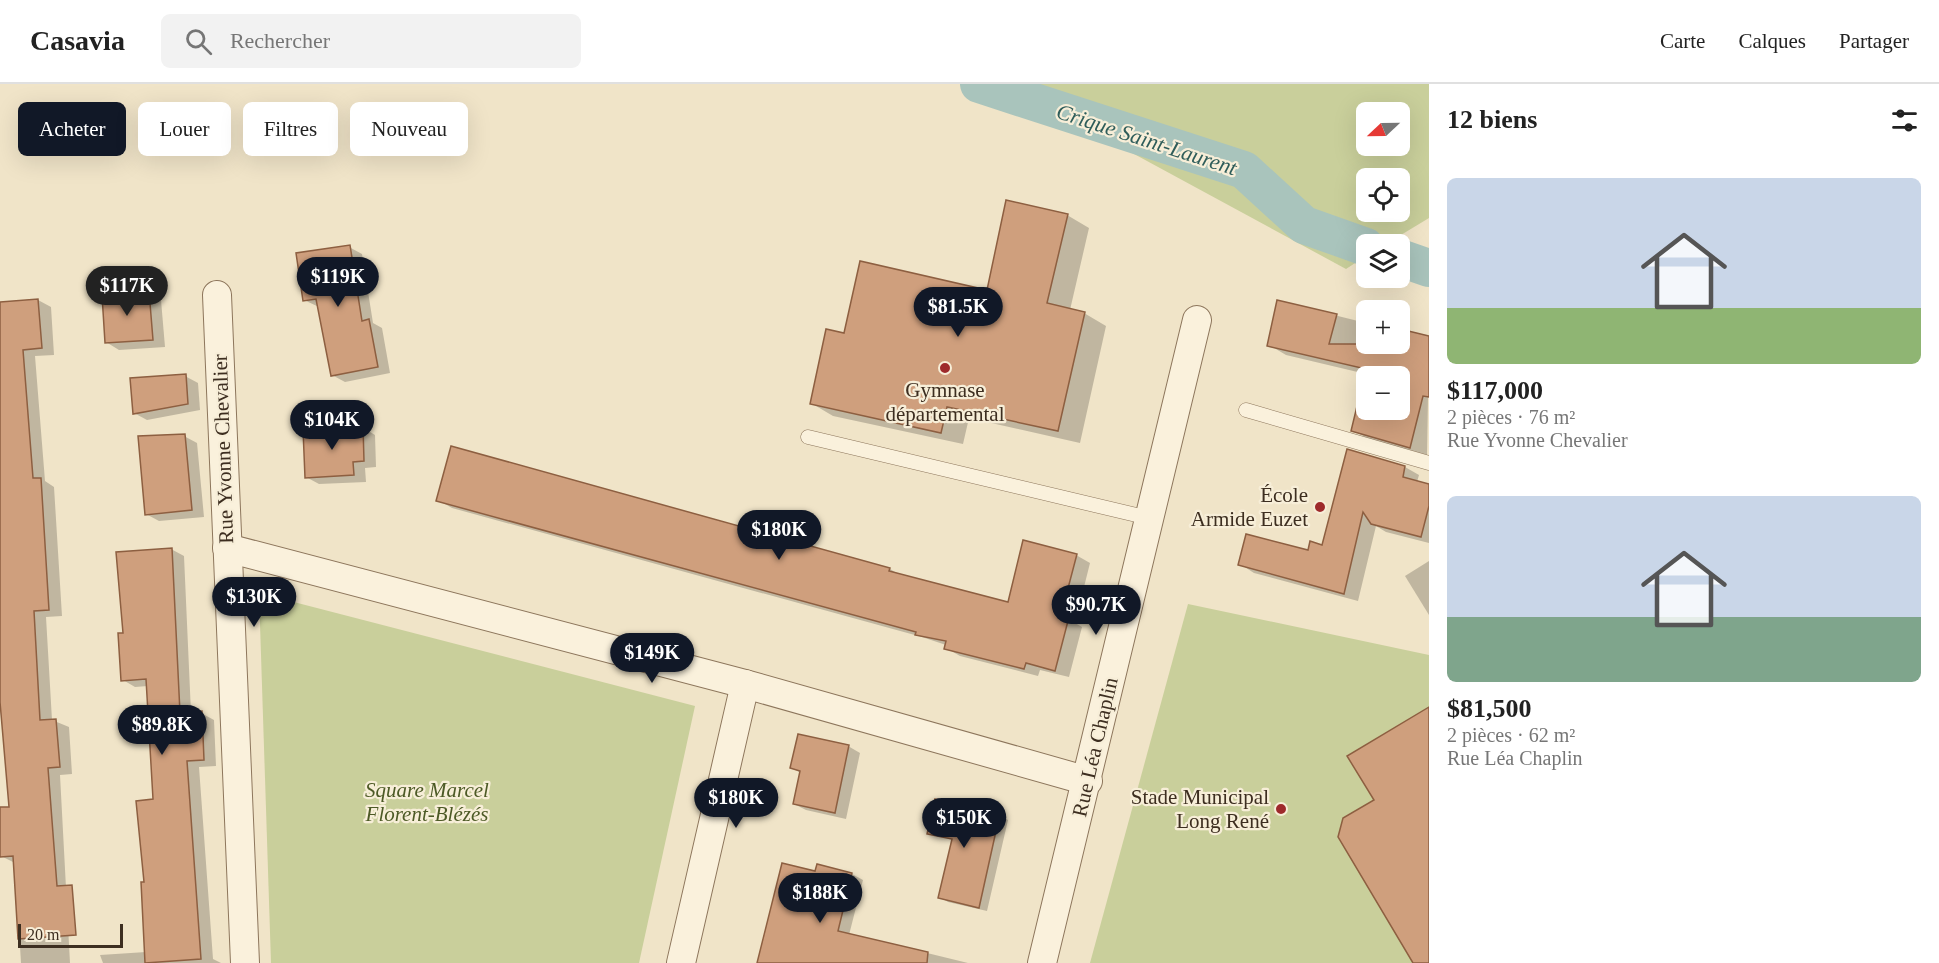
<!DOCTYPE html>
<html lang="fr">
<head>
<meta charset="utf-8">
<style>
  :root { --surface:#fff; --page:#f2f2f2; --text:#222; --muted:#767676; --line:#e0e0e0; --accent:#111827 }
  body { margin:0; font-family:"Times New Roman",serif; background:var(--page); color:var(--text); height:100vh; display:flex; flex-direction:column; font-size:22px; white-space:nowrap }
  * { box-sizing:border-box; margin:0 }
  p { font-size:20px; color:var(--muted) }
  .icon { flex:none; width:33px; height:33px; fill:none; stroke:currentColor; stroke-width:2; stroke-linecap:round; stroke-linejoin:round }
  .map { position:relative; flex:1; overflow:hidden }
  .side { display:flex; flex-direction:column; background:var(--surface); width:510px }
  .side>* { flex:none }
  .top-card { position:absolute; left:18px; top:18px; width:570px; height:54px; display:flex; gap:12px }
  .needle { width:39px; rotate:248deg }
  .buttons { position:absolute; left:1356px; top:18px; display:grid; gap:12px }
  .buttons a { display:grid; place-items:center; width:54px; height:54px; border-radius:9px; background:var(--surface); box-shadow:0 6px 24px #0002; font-size:30px }
  .scale { position:absolute; left:18px; bottom:15px; width:105px; box-sizing:border-box; padding-left:6px; border:3px solid #3d2e20; border-top:0; font-size:16px; line-height:21px; white-space:nowrap; color:#3d2e20; -webkit-text-stroke:4px #f7eed8; paint-order:stroke }
  .price { position:absolute; translate:-50% -51px; padding:0 14px; border-radius:21px; background:var(--accent); color:#fff; font-size:20px; line-height:39px; filter:drop-shadow(0 2px 3px #0008) }
  .price::after { content:''; position:absolute; left:50%; top:36px; width:18px; height:14px; margin-left:-9px; background:inherit; clip-path:polygon(0 0,100% 0,50% 100%) }
  .price.selected { background:#222; color:#fff }
  ul { padding:0; list-style:none }
  li { display:grid; align-content:center; gap:12px; height:318px; padding:0 18px }
  li span { display:grid; place-items:center; height:186px; border-radius:9px; color:#555 }
  li>.icon { margin-inline-start:auto }
  span .icon { width:108px; height:108px; fill:#fffc; stroke-width:1 }
  li b { font-size:26px }
  h2 { display:flex; justify-content:space-between; align-items:center; height:72px; padding:0 18px; font-size:26px }
  .chip { padding:0 21px; border-radius:9px; background:var(--surface); box-shadow:0 6px 24px #0002; font-size:21px; line-height:54px }
  .chip.selected { background:var(--accent); color:#fff }
  header { display:flex; align-items:center; gap:36px; box-sizing:border-box; height:84px; padding:0 30px; background:var(--surface); border-bottom:2px solid var(--line) }
  header strong { font-size:28px }
  nav { display:flex; gap:33px; margin-inline-start:auto; font-size:21px }
  .search { width:420px; height:54px; background:var(--page); display:flex; align-items:center; gap:15px; box-sizing:border-box; padding:0 21px; border-radius:9px; color:var(--muted); font-size:22px }
  main { display:flex; flex:1; min-height:0 }
  .map>svg:first-child { display:block }
  .green { fill:#c9cf9b; fill-rule:evenodd }
  .shadow { fill:#0003; fill-rule:evenodd }
  .lines { fill:none; stroke-linecap:round; stroke-linejoin:round }
  .canal { stroke:#a9c4bc; stroke-width:38 }
  .building { fill:#cf9f7d; stroke:#8d5f41; stroke-width:1.5; fill-rule:evenodd }
  .service-casing { stroke:#8d765c; stroke-width:15 }
  .minor-casing { stroke:#8d765c; stroke-width:30 }
  .service { stroke:#faf1dc; stroke-width:14 }
  .minor { stroke:#faf1dc; stroke-width:28 }
  .poi-dot { fill:#9e2a2b; stroke:#f7eed8; stroke-width:2 }
  .labels { text-anchor:middle; stroke-width:4.5; stroke-linejoin:round; paint-order:stroke }
  .poi-label { font-size:21px; fill:#3d2e20; stroke:#f7eed8; text-anchor:end }
  .street-label { font-size:21px; fill:#3d2e20; stroke:#f7eed8 }
  .park-label { font-size:21px; font-style:italic; fill:#4d5a26; stroke:#f7eed8 }
  .water-label { font-size:22px; font-style:italic; fill:#2f5d5a; stroke:#f7eed8 }
</style>
</head>
<body>
<header>
<strong>Casavia</strong>
<div class="search"><svg class="icon" aria-label="search" viewBox="0 0 24 24"><circle cx="10" cy="10" r="6"/><path d="M15 15l6 6"/></svg>Rechercher</div>
<nav><a>Carte</a><a>Calques</a><a>Partager</a></nav>
</header>
<main>
<div class="map">
<svg width="1429" height="879" viewBox="0 0 1429 879">
  <rect width="100%" height="100%" fill="#f0e4c8"/>
  <g class="green">
    <path d="M1005,0H1429V134L1386,160H1366V172L1346,185ZM1366,28H1400V62H1366ZM1366,94H1400V128H1366Z"/>
    <path d="M259,509L695,622L639,879H271Z"/>
    <path d="M1188,520L1429,571V879H1090Z"/>
  </g>
  <g class="shadow">
    <path d="M1067,131L1089,144L1070,226L1084,229L1106,242L1080,359L969,334L963,360L833,332L811,319L845,251L988,208Z"/>
    <path d="M349,163L362,170L373,239L382,244L390,289L345,298L332,291L319,223L304,216Z"/>
    <path d="M149,209L161,216L165,263L119,266L106,258Z"/>
    <path d="M38,216L51,223L54,271L35,272L45,397L54,403L62,532L46,533L52,636L69,643L72,690L60,691L70,879H21L15,779L1,772L0,761V725L11,724L0,622V219Z"/>
    <path d="M1278,217L1366,239V260H1400V247L1429,254L1427,373L1370,356L1353,346L1366,290L1286,271L1269,261ZM1366,292H1400V326H1366Z"/>
    <path d="M185,292L198,299L200,326L147,336L134,329Z"/>
    <path d="M362,343L375,351L376,383L365,384L366,398L319,400L306,393Z"/>
    <path d="M184,352L197,359L204,433L159,437L146,430Z"/>
    <path d="M1348,366L1405,383L1419,391L1417,398L1429,401V459L1386,448L1376,442L1358,517L1254,489L1240,480L1309,468L1323,462Z"/>
    <path d="M438,416L890,485L900,491L1009,520L1076,471L1090,479L1075,539L1082,543L1069,593L1040,586L1038,592L960,572L946,564V561L922,553L452,424Z"/>
    <path d="M171,465L184,472L191,629H201L214,636L216,682L199,683L213,875L221,879H103L100,871L146,868L145,799L154,717L148,602L135,603L123,596L124,550Z"/>
    <path d="M1429,477V531L1405,492Z"/>
    <path d="M848,662L860,669L846,735L806,726L794,720L801,689L792,684Z"/>
    <path d="M936,716L1000,731L1008,736L987,827L948,818L940,813L953,755Z"/>
    <path d="M816,789L852,790L863,796L849,851L878,879H759Z"/>
    <path d="M923,868L968,879H921Z"/>
  </g>
  <g class="lines">
    <g class="canal">
      <path d="M979,0L1244,86L1304,141L1366,163"/>
      <path d="M1400,174L1429,184"/>
    </g>
  </g>
  <g class="building">
    <path d="M1006,116L1068,130L1047,219L1085,228L1058,347L947,323L941,349L810,320L826,245L844,249L860,177L987,206Z"/>
    <path d="M350,161L362,237L369,235L378,283L331,292L316,215L303,217L296,169Z"/>
    <path d="M149,207L153,256L105,259L102,211Z"/>
    <path d="M38,215L42,264L23,266L33,394H41L49,526L34,527L40,636L56,635L60,683L48,684L57,802L72,801L76,851L18,855L13,772L0,773V723H9L0,618V218Z"/>
    <path d="M1277,216L1337,230L1329,260H1400V245L1429,252V313L1423,312L1410,364L1351,347L1366,285L1267,262ZM1366,292H1400V326H1366Z"/>
    <path d="M186,290L188,320L133,330L130,294Z"/>
    <path d="M363,342L364,377L353,378L354,391L305,394L303,345Z"/>
    <path d="M185,350L192,426L145,431L138,352Z"/>
    <path d="M451,362L890,484L889,487L1008,518L1023,456L1077,470L1061,531L1069,533L1055,587L1026,579L1024,585L944,565L946,557L915,551L916,548L436,417Z"/>
    <path d="M1347,365L1405,382L1403,393L1429,400V422L1421,453L1371,440L1363,428L1344,510L1238,481L1246,450L1308,466L1310,457L1322,461Z"/>
    <path d="M172,464L180,629L202,627L204,676L187,677L201,875L145,879L141,798H144L136,717L153,715L146,595L121,597L118,549H123L116,468Z"/>
    <path d="M1429,623V879H1413L1338,753L1343,734L1374,716L1347,672Z"/>
    <path d="M798,650L849,661L835,729L793,720L800,687L790,684Z"/>
    <path d="M935,715L1000,729L979,824L938,814L952,755L927,750Z"/>
    <path d="M782,779L815,787L817,780L852,789L838,847L928,868L927,879H757Z"/>
  </g>
  <g class="lines">
    <defs>
      <g id="service">
        <path d="M1246,326L1429,379"/>
        <path d="M808,353L1149,434"/>
      </g>
      <g id="minor">
        <path d="M217,211L245,879"/>
        <path d="M227,464L745,600L1088,697"/>
        <path d="M681,879L745,600"/>
        <path d="M1042,879L1197,236"/>
      </g>
    </defs>
    <use href="#service" class="service-casing"/>
    <use href="#minor" class="minor-casing"/>
    <use href="#service" class="service"/>
    <use href="#minor" class="minor"/>
  </g>
  <g class="poi-dot">
    <circle cx="945" cy="284" r="6"/>
    <circle cx="1320" cy="423" r="6"/>
    <circle cx="1281" cy="725" r="6"/>
  </g>
  <g class="labels">
    <g class="poi-label">
      <text x="945" y="313" text-anchor="middle">Gymnase<tspan x="945" dy="24">départemental</tspan></text>
      <text x="1308" y="418">École<tspan x="1308" dy="24">Armide Euzet</tspan></text>
      <text x="1269" y="720">Stade Municipal<tspan x="1269" dy="24">Long René</tspan></text>
    </g>
    <g class="street-label">
      <text transform="translate(223 365) rotate(-92)" y="7">Rue Yvonne Chevalier</text>
      <text transform="translate(1095 663) rotate(-77)" y="7">Rue Léa Chaplin</text>
    </g>
    <g class="park-label">
      <text x="427" y="713">Square Marcel<tspan x="427" dy="24">Florent-Blézés</tspan></text>
    </g>
    <g class="water-label">
      <text transform="translate(1147 55) rotate(18)" y="8">Crique Saint-Laurent</text>
    </g>
  </g>
</svg>
<div class="buttons">
<a><svg class="needle" viewBox="-14 -14 28 28"><path d="M0-13l5 13h-10z" fill="#e53935"/><path d="M0 13l5-13h-10z" fill="#767676"/></svg></a>
<a><svg class="icon" aria-label="locate" viewBox="0 0 24 24"><circle cx="12" cy="12" r="6"/><path d="M12 2v4M12 18v4M2 12h4M18 12h4"/></svg></a>
<a><svg class="icon" aria-label="layers" viewBox="0 0 24 24"><path d="M12 4l9 5-9 5-9-5zM3 14l9 5 9-5"/></svg></a>
<a>+</a>
<a>−</a>
</div>
<div class="scale">20 m</div>
<b class="price" style="left:338px;top:224px">$119K</b>
<b class="price selected" style="left:127px;top:233px">$117K</b>
<b class="price" style="left:958px;top:254px">$81.5K</b>
<b class="price" style="left:332px;top:367px">$104K</b>
<b class="price" style="left:779px;top:477px">$180K</b>
<b class="price" style="left:254px;top:544px">$130K</b>
<b class="price" style="left:1096px;top:552px">$90.7K</b>
<b class="price" style="left:652px;top:600px">$149K</b>
<b class="price" style="left:162px;top:672px">$89.8K</b>
<b class="price" style="left:736px;top:745px">$180K</b>
<b class="price" style="left:964px;top:765px">$150K</b>
<b class="price" style="left:820px;top:840px">$188K</b>
<div class="top-card">
<a class="chip selected">Acheter</a>
<a class="chip">Louer</a>
<a class="chip">Filtres</a>
<a class="chip">Nouveau</a>
</div>
</div>
<section class="side">
<h2>12 biens<svg class="icon" aria-label="filters" viewBox="0 0 24 24"><path d="M4 7h16M4 17h16"/><circle cx="9" cy="7" r="2"/><circle cx="15" cy="17" r="2"/></svg></h2>
<ul>
<li><span style="background:linear-gradient(#c9d6e8 70%,#8fb573 0)"><svg class="icon" aria-label="home" viewBox="0 0 24 24"><path d="M3 11l9-7 9 7M6 9v11h12V9"/></svg></span><div><b>$117,000</b><p>2 pièces · 76 m²</p><p>Rue Yvonne Chevalier</p></div></li>
<li><span style="background:linear-gradient(#c9d6e8 65%,#7fa58c 0)"><svg class="icon" aria-label="home" viewBox="0 0 24 24"><path d="M3 11l9-7 9 7M6 9v11h12V9"/></svg></span><div><b>$81,500</b><p>2 pièces · 62 m²</p><p>Rue Léa Chaplin</p></div></li>
</ul>
</section>
</main>
</body>
</html>
